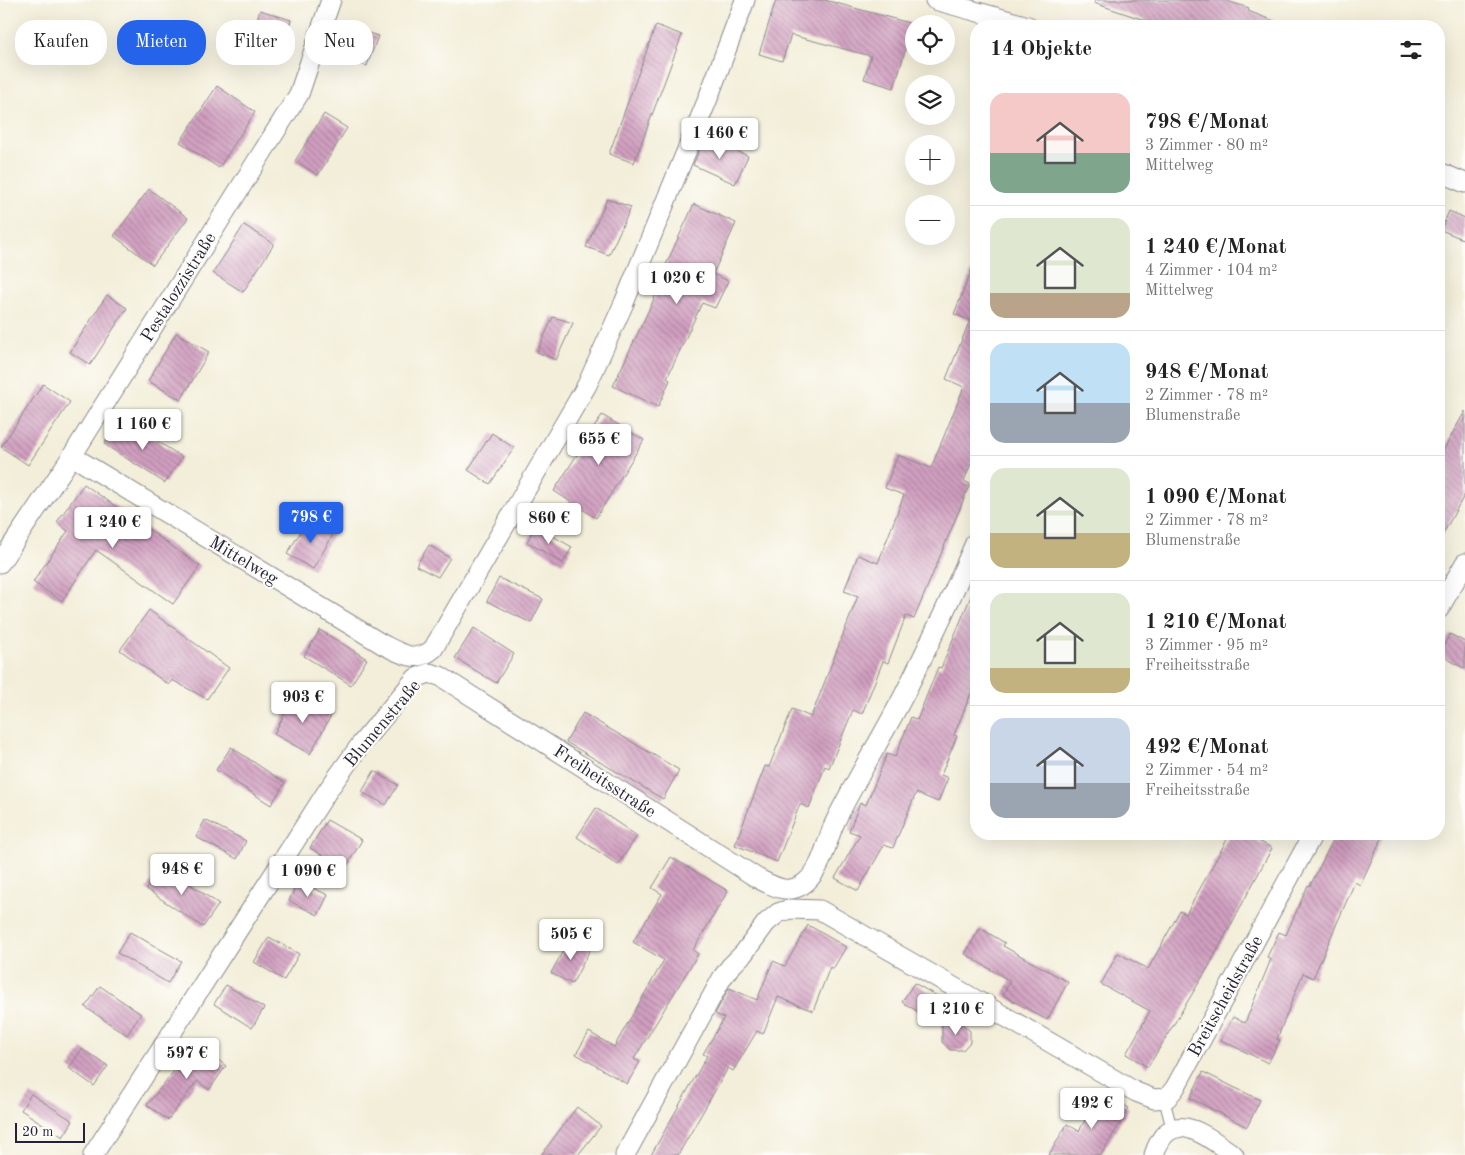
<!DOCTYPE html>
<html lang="de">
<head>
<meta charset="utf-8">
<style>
  :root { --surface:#fff; --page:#f6f6f6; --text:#222; --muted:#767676; --line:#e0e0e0; --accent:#2563eb }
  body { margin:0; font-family:"Old Standard TT",serif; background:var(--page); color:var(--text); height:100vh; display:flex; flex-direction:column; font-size:19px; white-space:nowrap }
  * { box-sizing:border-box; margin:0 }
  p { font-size:16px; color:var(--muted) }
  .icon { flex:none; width:28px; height:28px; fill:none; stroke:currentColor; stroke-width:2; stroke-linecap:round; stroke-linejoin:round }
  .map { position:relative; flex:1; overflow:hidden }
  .panel { position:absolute; left:970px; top:20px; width:475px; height:820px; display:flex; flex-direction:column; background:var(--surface); border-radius:20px; box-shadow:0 5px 20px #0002 }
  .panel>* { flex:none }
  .guide { position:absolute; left:15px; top:20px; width:475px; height:45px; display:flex; gap:10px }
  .fabs { position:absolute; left:905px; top:15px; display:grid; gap:10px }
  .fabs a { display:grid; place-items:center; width:50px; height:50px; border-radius:50%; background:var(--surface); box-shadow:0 5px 20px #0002; font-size:25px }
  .scale { position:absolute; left:15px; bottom:12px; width:70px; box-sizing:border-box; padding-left:5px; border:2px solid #22223b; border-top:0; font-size:14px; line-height:18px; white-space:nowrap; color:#22223b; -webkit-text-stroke:4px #fdfcf7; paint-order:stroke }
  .price { position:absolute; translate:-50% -42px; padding:0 11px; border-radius:5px; background:#fff; color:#222; font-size:16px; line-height:32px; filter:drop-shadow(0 1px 2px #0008) }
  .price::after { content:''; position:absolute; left:50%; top:30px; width:15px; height:11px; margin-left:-8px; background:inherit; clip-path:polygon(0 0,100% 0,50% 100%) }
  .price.active { background:var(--accent); color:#fff }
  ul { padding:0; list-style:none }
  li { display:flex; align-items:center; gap:15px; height:125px; padding:0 20px }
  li+li { border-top:1px solid var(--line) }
  li span { display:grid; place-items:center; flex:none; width:140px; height:100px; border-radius:15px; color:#555 }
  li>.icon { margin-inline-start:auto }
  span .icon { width:60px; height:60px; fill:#fffc; stroke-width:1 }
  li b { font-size:21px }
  h2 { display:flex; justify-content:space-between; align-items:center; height:60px; padding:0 20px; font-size:21px }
  .tag { padding:0 18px; border-radius:20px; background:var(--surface); box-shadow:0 5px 20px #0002; font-size:18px; line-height:45px }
  .tag.active { background:var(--accent); color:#fff }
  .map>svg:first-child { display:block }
  .building { fill:url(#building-back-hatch) }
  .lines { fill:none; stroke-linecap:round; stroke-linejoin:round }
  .lane-casing { stroke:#8a888a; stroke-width:12 }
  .street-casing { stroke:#8a888a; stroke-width:21 }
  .lane { stroke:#fff; stroke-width:10 }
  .street { stroke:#fff; stroke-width:19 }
  .labels { text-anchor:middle; stroke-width:4.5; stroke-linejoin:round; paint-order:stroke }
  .street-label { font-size:18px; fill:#22223b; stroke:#fdfcf7 }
</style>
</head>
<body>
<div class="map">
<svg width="1465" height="1155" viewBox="0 0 1465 1155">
  <defs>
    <pattern id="building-back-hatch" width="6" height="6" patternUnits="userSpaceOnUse" patternTransform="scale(1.25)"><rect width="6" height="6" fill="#d19fc0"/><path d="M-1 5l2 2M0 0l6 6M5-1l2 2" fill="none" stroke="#a9819d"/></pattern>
  </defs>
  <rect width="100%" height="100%" fill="#fdfcf7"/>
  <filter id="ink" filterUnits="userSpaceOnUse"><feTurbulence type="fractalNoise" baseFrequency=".02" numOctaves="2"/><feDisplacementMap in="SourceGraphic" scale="10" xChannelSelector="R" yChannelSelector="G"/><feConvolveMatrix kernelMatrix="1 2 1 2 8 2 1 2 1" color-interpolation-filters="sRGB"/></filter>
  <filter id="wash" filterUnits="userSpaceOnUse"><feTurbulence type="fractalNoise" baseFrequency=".0096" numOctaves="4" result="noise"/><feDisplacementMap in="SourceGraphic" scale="20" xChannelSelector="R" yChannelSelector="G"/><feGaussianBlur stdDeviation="1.12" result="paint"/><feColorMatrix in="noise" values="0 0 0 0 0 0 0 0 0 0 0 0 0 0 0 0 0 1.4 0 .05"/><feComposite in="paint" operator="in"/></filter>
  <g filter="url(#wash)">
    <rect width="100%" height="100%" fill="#f3eed9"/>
    <g id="blocks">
      <g class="building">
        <path d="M776,0H825L913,24L894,88L864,79L871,56L791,35L782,61L759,54Z"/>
        <path d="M1095,0H1224L1249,8L1248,11L1284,25L1151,26L1153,23L1094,3Z"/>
        <path d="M260,10L291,20L278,63L247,53Z"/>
        <path d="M656,25L682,35L634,163L609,154Z"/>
        <path d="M353,28L378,36L367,66L342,59Z"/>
        <path d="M217,86L255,112L219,168L180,142Z"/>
        <path d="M324,114L347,128L318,175L295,161Z"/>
        <path d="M705,137L748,156L735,184L693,165Z"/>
        <path d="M149,189L188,218L153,265L114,236Z"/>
        <path d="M607,199L631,207L609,255L586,247Z"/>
        <path d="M694,204L736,223L713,274L728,281L715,308L702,303L667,378L670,380L658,407L613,386L661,284L658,282Z"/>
        <path d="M1449,211L1465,218V240L1441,230Z"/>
        <path d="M244,225L274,244L243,292L213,273Z"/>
        <path d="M975,262L976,451L964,481L970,484L914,619L906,616L888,663L883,661L862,714L853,710L829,768L825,766L809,808L800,804L777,862L735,845L765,766L769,767L792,709L811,717L858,596L844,591L858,555L878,563L904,495L885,488L898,455L931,468L964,387L946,379L970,320L954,314Z"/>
        <path d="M107,295L127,308L90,365L70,352Z"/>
        <path d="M553,317L573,323L556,360L537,352Z"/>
        <path d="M176,333L209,352L181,400L148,381Z"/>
        <path d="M43,384L70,402L28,465L1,447Z"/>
        <path d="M1465,411V494L1439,541V458Z"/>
        <path d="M602,415L644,440L596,518L554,491Z"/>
        <path d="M121,418L182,457L165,483L104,444Z"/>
        <path d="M492,433L514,448L490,484L468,470Z"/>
        <path d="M84,484L200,566L173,604L96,550L62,601L33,582L68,531L57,522Z"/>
        <path d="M309,518L334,533L313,569L287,554Z"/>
        <path d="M535,526L572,547L563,563L527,542Z"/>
        <path d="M429,545L450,558L438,577L416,566Z"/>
        <path d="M499,578L543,599L531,623L487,601Z"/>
        <path d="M976,584V681L954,735L957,736L941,775L948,778L938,802L916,793L893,848L884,845L858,891L835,878L860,835L849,831L860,803L866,805L887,754L895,757L911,717L917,720L938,667L941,668Z"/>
        <path d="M149,610L229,668L207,699L172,680L169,685L120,650Z"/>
        <path d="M474,628L514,654L496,683L455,658Z"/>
        <path d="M320,630L367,659L351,685L304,656Z"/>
        <path d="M1450,634L1465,642V669L1439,654Z"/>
        <path d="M295,694L332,714L310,754L274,734Z"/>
        <path d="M583,713L679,770L663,799L566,742Z"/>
        <path d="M231,747L285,783L271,805L216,770Z"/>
        <path d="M374,771L398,785L386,805L362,792Z"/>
        <path d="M596,808L637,836L618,865L577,837Z"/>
        <path d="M205,820L246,841L237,859L196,837Z"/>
        <path d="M327,820L362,840L345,869L310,848Z"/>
        <path d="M1230,834H1245L1272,848L1209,966L1148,1067L1126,1054L1150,1011L1101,984L1118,953L1148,969L1180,911L1186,914Z"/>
        <path d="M1336,834H1384L1360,885L1355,882L1313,978L1303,973L1277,1039L1280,1040L1268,1063L1221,1040L1233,1017L1245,1023L1271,959L1267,957L1279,932L1286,935L1308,885L1310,886Z"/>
        <path d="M671,857L728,891L693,950L698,954L634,1059L640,1062L627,1084L576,1054L589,1032L614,1047L664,960L633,942L662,894L652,888Z"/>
        <path d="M162,865L219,904L203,927L146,889Z"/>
        <path d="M298,881L328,895L318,915L289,901Z"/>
        <path d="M808,925L846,947L833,969L830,967L813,1011L778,997L763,1034L757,1031L733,1071L728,1068L678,1155H651L707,1056L703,1054L724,1018L715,1014L729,988L757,1000L773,961L785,966Z"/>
        <path d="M980,928L1005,943L1003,946L1068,982L1047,1020L1003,995L1010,981L965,954Z"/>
        <path d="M130,932L181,961L168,983L117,953Z"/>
        <path d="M269,937L299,954L284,980L254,962Z"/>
        <path d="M570,938L590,950L572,984L551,973Z"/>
        <path d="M914,983L944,1000L932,1020L902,1002Z"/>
        <path d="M226,985L264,1008L252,1028L214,1004Z"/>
        <path d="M100,986L141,1014L127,1035L85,1007Z"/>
        <path d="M942,1024H962L970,1031V1042L963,1050H950L942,1042Z"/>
        <path d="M196,1043L226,1066L209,1090L197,1081L168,1120L147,1105Z"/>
        <path d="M82,1049L108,1066L94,1086L69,1068Z"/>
        <path d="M1203,1072L1260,1100L1247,1127L1190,1098Z"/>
        <path d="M1101,1092L1129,1108L1101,1155H1049L1067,1124L1079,1131Z"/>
        <path d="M31,1094L73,1121L63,1137L21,1110Z"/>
        <path d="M577,1107L601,1126L578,1155H541Z"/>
      </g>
    </g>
  </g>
  <g filter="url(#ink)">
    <use href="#blocks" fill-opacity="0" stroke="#8a888a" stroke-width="1"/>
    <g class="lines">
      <defs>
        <path id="lane" d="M1164,1099L1172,1129"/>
        <g id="street">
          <path d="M935,0L1028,26"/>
          <path d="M1439,172L1465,183"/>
          <path d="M72,456L382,644C400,653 416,664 433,649L587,385L624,303L707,101L745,0"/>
          <path d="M0,563L72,456L299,94L331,0"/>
          <path d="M1439,609L1465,563"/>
          <path d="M93,1155L328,790L361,744L416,678L429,673L440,676L757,878C774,887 790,896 806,882C824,866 826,840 836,820C857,777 883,736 905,693C930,643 954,592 976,541"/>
          <path d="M625,1155L722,978L730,967L744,953L766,923L778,913L790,909L820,910L1136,1092L1154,1099L1167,1098L1175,1088L1313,834"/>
          <path d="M1154,1155C1170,1104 1206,1136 1234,1155"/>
        </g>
      </defs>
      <use href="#lane" class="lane-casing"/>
      <use href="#street" class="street-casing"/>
      <use href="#lane" class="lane"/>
      <use href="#street" class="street"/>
    </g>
  </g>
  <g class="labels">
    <g class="street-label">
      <text transform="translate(178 287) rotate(-58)" y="6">Pestalozzistraße</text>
      <text transform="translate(244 560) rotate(31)" y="6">Mittelweg</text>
      <text transform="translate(382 723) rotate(-50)" y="6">Blumenstraße</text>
      <text transform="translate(605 781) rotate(33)" y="6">Freiheitsstraße</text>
      <text transform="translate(1225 996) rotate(-61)" y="6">Breitscheidstraße</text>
    </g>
  </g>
</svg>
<div class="fabs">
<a><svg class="icon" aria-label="locate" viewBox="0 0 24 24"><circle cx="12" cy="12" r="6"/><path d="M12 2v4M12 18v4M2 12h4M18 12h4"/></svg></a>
<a><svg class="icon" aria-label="layers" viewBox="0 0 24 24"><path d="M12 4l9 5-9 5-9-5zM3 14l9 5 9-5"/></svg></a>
<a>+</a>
<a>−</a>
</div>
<div class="scale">20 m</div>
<b class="price" style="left:720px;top:160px">1 460 €</b>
<b class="price" style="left:677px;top:305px">1 020 €</b>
<b class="price" style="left:143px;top:451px">1 160 €</b>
<b class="price" style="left:599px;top:466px">655 €</b>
<b class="price active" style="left:311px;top:544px">798 €</b>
<b class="price" style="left:549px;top:545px">860 €</b>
<b class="price" style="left:113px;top:549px">1 240 €</b>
<b class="price" style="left:303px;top:724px">903 €</b>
<b class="price" style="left:182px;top:896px">948 €</b>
<b class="price" style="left:308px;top:898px">1 090 €</b>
<b class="price" style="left:571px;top:961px">505 €</b>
<b class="price" style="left:956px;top:1036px">1 210 €</b>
<b class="price" style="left:187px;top:1080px">597 €</b>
<b class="price" style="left:1092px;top:1130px">492 €</b>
<div class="guide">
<a class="tag">Kaufen</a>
<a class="tag active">Mieten</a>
<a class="tag">Filter</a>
<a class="tag">Neu</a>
</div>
<section class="panel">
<h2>14 Objekte<svg class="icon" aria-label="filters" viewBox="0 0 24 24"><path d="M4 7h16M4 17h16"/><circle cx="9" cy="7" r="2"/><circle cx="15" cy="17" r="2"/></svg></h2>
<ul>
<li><span style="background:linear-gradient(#f6c9c9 60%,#7fa58c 0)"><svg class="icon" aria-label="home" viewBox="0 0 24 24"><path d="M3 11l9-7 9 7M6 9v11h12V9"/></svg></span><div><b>798 €/Monat</b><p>3 Zimmer · 80 m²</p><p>Mittelweg</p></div></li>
<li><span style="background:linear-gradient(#dfe7d0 75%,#b9a48a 0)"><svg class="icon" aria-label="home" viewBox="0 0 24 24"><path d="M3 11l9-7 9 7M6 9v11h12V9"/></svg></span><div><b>1 240 €/Monat</b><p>4 Zimmer · 104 m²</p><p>Mittelweg</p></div></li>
<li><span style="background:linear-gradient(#bfe0f5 60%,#9aa5b1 0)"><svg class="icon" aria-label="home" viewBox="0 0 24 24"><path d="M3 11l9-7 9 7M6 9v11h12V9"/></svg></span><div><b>948 €/Monat</b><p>2 Zimmer · 78 m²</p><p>Blumenstraße</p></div></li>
<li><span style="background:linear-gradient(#dfe7d0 65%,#c2b280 0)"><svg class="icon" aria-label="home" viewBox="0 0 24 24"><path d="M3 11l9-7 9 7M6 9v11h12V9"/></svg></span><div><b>1 090 €/Monat</b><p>2 Zimmer · 78 m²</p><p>Blumenstraße</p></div></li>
<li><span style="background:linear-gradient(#dfe7d0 75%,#c2b280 0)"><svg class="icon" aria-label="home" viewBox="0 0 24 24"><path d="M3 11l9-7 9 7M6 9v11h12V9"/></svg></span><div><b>1 210 €/Monat</b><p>3 Zimmer · 95 m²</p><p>Freiheitsstraße</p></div></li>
<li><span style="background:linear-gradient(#c9d6e8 65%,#9aa5b1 0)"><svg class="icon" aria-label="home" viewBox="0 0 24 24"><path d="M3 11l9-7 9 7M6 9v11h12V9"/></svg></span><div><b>492 €/Monat</b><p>2 Zimmer · 54 m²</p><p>Freiheitsstraße</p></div></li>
</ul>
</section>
</div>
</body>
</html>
